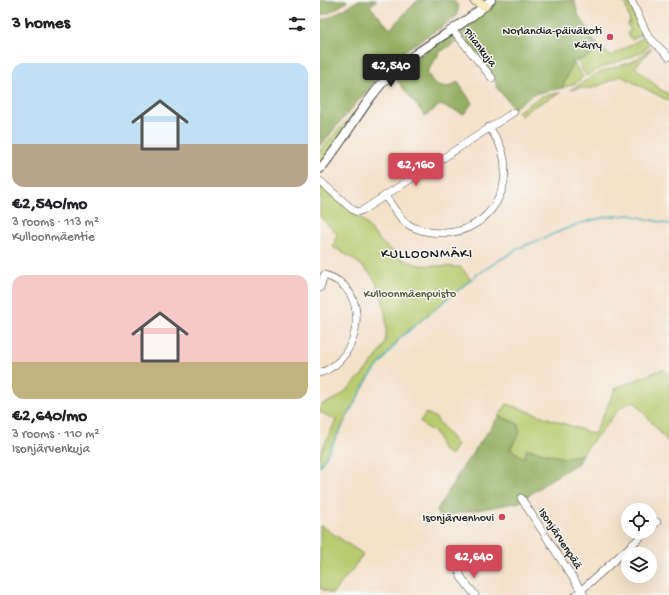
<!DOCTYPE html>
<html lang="en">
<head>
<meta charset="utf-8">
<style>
  :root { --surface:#fff; --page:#f6f6f6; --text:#202124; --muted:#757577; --accent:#d1495b }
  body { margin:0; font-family:"Gochi Hand",sans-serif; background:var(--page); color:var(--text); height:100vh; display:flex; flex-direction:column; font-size:15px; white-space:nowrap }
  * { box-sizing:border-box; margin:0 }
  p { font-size:13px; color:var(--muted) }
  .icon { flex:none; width:22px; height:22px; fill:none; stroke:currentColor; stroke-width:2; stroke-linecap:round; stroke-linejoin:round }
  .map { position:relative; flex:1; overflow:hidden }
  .drawer { display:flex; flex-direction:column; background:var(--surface); width:320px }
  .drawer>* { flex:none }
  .buttons { position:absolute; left:301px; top:503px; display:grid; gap:8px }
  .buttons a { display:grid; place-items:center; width:36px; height:36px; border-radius:50%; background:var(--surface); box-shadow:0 4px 16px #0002; font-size:20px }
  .price { position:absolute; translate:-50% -34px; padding:0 9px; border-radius:4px; background:var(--accent); color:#fff; font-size:13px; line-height:26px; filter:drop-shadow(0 1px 2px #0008) }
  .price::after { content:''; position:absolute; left:50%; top:24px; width:12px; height:9px; margin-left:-6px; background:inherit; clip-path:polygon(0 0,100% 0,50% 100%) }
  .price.selected { background:#222; color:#fff }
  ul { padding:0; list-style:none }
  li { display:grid; align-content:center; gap:8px; height:212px; padding:0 12px }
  li span { display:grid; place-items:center; height:124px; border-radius:12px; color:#555 }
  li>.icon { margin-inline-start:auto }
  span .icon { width:72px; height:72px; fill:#fffc; stroke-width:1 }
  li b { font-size:17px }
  h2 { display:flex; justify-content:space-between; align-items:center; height:48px; padding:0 12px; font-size:17px }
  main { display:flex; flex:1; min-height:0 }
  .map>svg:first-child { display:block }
  .green { fill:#b8cb6e; stroke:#6a7445 }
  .forest { fill:#92af61; stroke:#57663e }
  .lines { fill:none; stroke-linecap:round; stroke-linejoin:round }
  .stream { stroke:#3dadb9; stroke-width:1.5 }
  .minor-casing { stroke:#3d3a36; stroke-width:8 }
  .tertiary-casing { stroke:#3d3a36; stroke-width:10 }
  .secondary-casing { stroke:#3d3a36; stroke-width:10 }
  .minor { stroke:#fff; stroke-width:7 }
  .tertiary { stroke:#fff; stroke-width:8 }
  .secondary { stroke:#f8e8c3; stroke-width:9 }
  .poi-dot { fill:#d1495b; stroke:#f6f6f2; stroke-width:1.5 }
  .labels { text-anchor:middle; stroke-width:3; stroke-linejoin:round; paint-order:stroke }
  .poi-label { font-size:12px; fill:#1c1c1c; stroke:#f6f6f2; text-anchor:end }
  .street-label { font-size:12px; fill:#1c1c1c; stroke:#f6f6f2 }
  .park-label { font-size:12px; fill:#535939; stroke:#f6f6f2 }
  .quarter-label { font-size:14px; letter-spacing:1px; fill:#1c1c1c; stroke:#f6f6f2 }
</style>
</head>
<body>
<main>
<section class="drawer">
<h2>3 homes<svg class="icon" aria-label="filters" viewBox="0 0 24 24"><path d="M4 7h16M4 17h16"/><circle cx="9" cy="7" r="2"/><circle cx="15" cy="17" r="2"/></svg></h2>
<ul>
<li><span style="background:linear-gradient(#bfe0f5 65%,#b9a48a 0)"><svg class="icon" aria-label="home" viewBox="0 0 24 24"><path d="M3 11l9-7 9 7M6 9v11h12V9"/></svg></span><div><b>€2,540/mo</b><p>3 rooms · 113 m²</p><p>Kulloonmäentie</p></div></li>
<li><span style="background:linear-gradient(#f6c9c9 70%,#c2b280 0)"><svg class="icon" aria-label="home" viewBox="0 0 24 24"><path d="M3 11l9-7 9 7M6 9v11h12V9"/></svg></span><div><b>€2,640/mo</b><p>3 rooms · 110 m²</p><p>Isonjärvenkuja</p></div></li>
</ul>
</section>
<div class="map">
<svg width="349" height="595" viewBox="0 0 349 595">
  <rect width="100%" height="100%" fill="#f6f6f2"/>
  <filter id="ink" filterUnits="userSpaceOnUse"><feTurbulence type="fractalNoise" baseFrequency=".025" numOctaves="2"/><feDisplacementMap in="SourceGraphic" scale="8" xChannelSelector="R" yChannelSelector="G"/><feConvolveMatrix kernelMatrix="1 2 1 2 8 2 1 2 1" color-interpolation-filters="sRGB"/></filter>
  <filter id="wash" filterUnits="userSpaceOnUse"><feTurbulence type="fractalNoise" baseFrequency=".012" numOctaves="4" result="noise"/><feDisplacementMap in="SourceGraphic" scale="16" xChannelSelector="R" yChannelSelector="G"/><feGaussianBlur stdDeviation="0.9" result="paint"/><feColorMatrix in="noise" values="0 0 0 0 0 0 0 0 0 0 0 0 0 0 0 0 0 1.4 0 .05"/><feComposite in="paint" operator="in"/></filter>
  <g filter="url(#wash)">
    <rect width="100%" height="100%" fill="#f5e1ca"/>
    <g class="green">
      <path d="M304,0H308L322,34L312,40L307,33L311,31L307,24L310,22Z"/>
      <path d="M324,37L330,46C310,62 289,61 268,75L266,76L257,60L265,58L281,49L291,56Z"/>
      <path d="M332,48L315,67L341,90L349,94V101L301,76L273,88H259L250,90L282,71L312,62Z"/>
      <path d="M253,62L263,77L256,83L242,88Z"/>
      <path d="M240,93L211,108L201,116L197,112L222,96Z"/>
      <path d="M41,105L38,112L1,161L0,150Z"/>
      <path d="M0,185L43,220L61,242L84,260L99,265L141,267L151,280L81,337L48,379L0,467V454L16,420L0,412V405C5,403 12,401 17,398C30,389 61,356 65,342C69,326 63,292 54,279C48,268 24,252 13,247L17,234L0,217Z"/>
      <path d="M343,369L349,376V443L314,401L301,407L262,454L244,458L208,449L204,458L190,449L200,432L198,424L179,416L187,404L274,434L296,388Z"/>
      <path d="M106,413L115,417L137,445L131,455L122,450L117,435L102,424L100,421Z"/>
      <path d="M0,525L43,554L32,570L12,594L0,588Z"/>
    </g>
    <g class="forest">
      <path d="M0,0H26L27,2L9,13L0,15Z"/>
      <path d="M39,0H57L50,6L70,29L98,0H133C140,6 139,10 135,18L84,51L77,54L71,53L67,57V67L0,146V20L10,17Z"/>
      <path d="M179,0H255L254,1L259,16L267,27V32L281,49L265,58L253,62L242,88L213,94L194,108L177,88L174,76L144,37L120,52L107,72L114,84L128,87L138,82L152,103L144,114L120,105L105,116L76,79L91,62Z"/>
      <path d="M179,416L198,424L200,432L190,449L204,458L207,449L244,458L262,454L258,463L230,480L200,502L119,517L117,510L142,468Z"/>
    </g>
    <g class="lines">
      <g class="stream">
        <path d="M25,420L48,379L81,337L159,273L199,248L258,224L285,217L310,215L349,224"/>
        <path d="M0,467L23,425"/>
      </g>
    </g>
  </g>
  <g filter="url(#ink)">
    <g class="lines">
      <defs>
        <g id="minor">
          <path d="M311,0L328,36L349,57"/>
          <path d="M133,30L172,78"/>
          <path d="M0,181L32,209L37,212L43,210L194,112"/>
          <path d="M65,196C72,205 78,216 86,223C97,231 111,233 124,233C170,232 198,184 179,143C176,137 172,132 169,127"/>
          <path d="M0,288L4,275C53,287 42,359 0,373"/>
          <path d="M201,498L264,595"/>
          <path d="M330,528L337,522"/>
          <path d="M139,570L141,577L155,595"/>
          <path d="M256,595L326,532"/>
        </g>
        <path id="tertiary" d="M0,169C26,139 43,101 71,74C101,45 141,29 171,0"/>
        <path id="secondary" d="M154,0L165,6"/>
      </defs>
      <use href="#minor" class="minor-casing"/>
      <use href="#tertiary" class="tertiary-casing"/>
      <use href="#secondary" class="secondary-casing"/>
      <use href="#minor" class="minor"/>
      <use href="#tertiary" class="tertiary"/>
      <use href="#secondary" class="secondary"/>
    </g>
  </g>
  <g class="poi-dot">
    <circle cx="290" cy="37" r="4"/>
    <circle cx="182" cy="517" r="4"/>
  </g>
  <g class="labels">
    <g class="poi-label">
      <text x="282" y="34">Norlandia-päiväkoti<tspan x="282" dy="14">Kärry</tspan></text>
      <text x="174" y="521">Isonjärvenhovi</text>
    </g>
    <g class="street-label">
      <text transform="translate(161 47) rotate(52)" y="4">Piiankuja</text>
      <text transform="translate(241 538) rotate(57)" y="4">Isonjärvenpää</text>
    </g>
    <g class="park-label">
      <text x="90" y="297">Kulloonmäenpuisto</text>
    </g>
    <g class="quarter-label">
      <text x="107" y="257">KULLOONMÄKI</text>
    </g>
  </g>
</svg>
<div class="buttons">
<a><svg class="icon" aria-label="locate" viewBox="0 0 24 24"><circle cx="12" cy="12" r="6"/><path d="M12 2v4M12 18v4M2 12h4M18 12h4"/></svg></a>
<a><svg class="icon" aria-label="layers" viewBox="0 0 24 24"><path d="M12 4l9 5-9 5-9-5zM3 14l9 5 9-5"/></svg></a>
</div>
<b class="price selected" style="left:71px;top:88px">€2,540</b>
<b class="price" style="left:96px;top:187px">€2,160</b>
<b class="price" style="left:154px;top:579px">€2,640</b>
</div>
</main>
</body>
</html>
